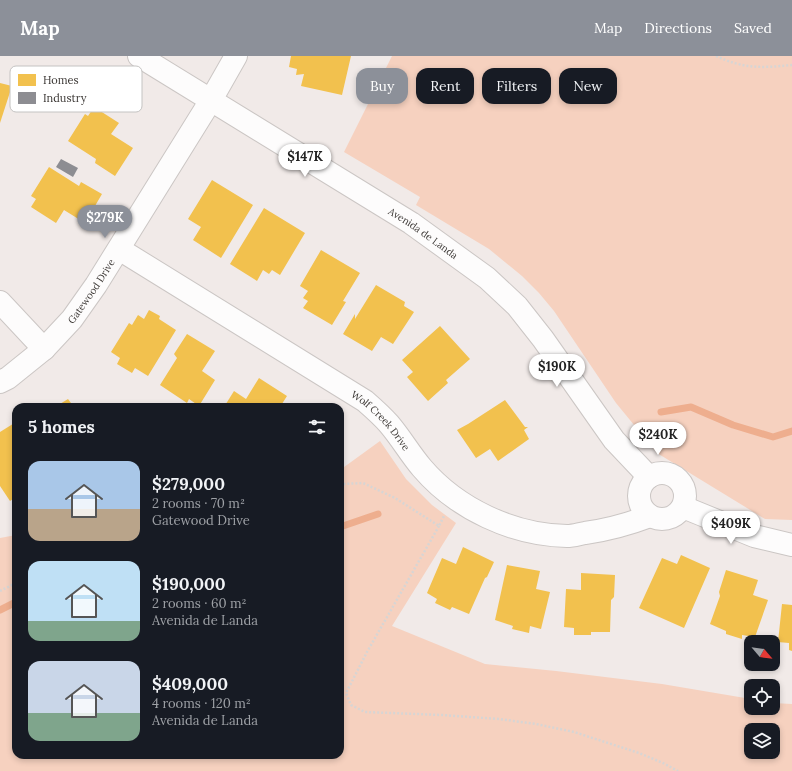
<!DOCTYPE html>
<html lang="en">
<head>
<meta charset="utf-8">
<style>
  :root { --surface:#171b24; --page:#242831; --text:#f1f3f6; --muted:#9ea1a6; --accent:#8c9099 }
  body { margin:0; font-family:Lora,serif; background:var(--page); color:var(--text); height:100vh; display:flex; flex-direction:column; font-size:15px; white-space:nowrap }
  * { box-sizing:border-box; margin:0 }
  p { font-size:13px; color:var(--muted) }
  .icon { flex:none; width:22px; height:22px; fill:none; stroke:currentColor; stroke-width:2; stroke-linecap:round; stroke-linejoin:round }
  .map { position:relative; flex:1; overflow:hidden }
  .details { position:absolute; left:12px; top:347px; width:332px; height:356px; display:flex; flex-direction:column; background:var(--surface); border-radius:12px; box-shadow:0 2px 6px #0003 }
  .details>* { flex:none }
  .banner { position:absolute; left:356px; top:12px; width:376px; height:36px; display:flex; gap:8px }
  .needle { width:26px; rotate:119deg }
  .fabs { position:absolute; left:744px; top:579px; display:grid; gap:8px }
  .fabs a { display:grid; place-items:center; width:36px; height:36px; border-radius:8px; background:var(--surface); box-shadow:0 2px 6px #0003; font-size:20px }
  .price { position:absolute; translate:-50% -34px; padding:0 9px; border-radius:14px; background:#fff; color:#222; font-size:13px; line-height:26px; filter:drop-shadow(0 1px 2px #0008) }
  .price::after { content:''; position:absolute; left:50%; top:24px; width:12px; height:9px; margin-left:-6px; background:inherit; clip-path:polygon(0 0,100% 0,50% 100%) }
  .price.current { background:var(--accent); color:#fff }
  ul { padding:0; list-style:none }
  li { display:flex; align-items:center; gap:12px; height:100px; padding:0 16px }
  li span { display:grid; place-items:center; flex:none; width:112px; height:80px; border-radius:12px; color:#555 }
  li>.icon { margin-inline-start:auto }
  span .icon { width:48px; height:48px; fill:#fffc; stroke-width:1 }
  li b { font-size:17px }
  h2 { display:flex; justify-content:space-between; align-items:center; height:48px; padding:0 16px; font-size:17px }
  .pill { padding:0 14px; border-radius:12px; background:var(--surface); box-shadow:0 2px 6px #0003; font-size:14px; line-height:36px }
  .pill.current { background:var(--accent); color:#fff }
  header { display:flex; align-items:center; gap:24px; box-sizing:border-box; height:56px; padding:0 20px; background:var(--accent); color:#fff }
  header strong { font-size:19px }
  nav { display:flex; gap:22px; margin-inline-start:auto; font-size:14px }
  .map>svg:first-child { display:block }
  .green { fill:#f6d1bf; fill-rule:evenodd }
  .homes { fill:#f2c14e }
  .industry { fill:#8d8d92 }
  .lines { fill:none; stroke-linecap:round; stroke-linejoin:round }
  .stream { stroke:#eeae8e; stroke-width:7 }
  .minor-casing { stroke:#cbc6c4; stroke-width:24 }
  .tertiary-casing { stroke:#cbc6c4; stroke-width:24 }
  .path { stroke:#d7d5d4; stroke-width:2.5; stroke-dasharray:2 2; stroke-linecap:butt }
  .minor { stroke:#fdfcfc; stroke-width:22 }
  .tertiary { stroke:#fdfcfc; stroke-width:22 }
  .labels { text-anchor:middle; stroke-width:4; stroke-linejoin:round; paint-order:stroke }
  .street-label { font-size:10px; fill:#3b3734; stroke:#fff }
  .key { fill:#fff; stroke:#c4c3c2; stroke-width:1 }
  .key-label { font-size:11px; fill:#3b3734 }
</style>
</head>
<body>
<header>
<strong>Map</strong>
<nav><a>Map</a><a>Directions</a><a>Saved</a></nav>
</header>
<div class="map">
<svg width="792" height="715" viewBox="0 0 792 715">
  <rect width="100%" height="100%" fill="#f1eae8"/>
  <g class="green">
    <path d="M392,0H792V464L765,463L657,397L616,347L554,255L539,237L522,220L489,193L416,149L420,141L344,96Z"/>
    <path d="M380,385L406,423L432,449L456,467L392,570L485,608L556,615L662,628L751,643V652H773V647L792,648V715H0V482L16,479V699H340V414ZM751,674H773V696H751Z"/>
  </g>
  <g class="homes">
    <path d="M291,0H351L342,39L301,30L304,18L296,19L297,13L289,11Z"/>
    <path d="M0,27L12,30L0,67Z"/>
    <path d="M94,51L119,67L111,78L133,92L115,120L95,107L96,103L68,85L85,58L88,60Z"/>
    <path d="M49,111L79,130L81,126L102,138L85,167L64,154L56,167L31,151L36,143L31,140Z"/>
    <path d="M212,124L253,149L221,202L193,184L201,171L188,163Z"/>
    <path d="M264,152L305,177L280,219L272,214L269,218L263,214L257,225L230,208Z"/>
    <path d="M321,194L360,217L343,245L346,246L332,269L303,252L308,245L303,242L308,235L300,230Z"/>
    <path d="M376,229L405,246L404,250L414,256L393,288L381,281L372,295L343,278L355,258V263Z"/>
    <path d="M149,254L160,260L159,263L176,274L148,320L135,312L132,317L117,308L120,302L111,296L129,267L132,269L138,259L144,263Z"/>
    <path d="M440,270L470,303L446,324L448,327L428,345L407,321L413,316L402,304Z"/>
    <path d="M187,278L215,295L202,315L215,324L199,350L189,343L187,347L160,329L177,302L174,298Z"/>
    <path d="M259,322L287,340L280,351H224L234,335L246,343Z"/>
    <path d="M68,343L74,351H55Z"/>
    <path d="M505,344L525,371H528L524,374L529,383L498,405L490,393L476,402L457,374L468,368Z"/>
    <path d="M16,366V441L10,445L0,430V376Z"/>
    <path d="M463,491L494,506L487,521L485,522L469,558L452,551L450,554L435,547L437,543L427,537L442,502L456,508Z"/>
    <path d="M681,499L710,512L684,572L639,552L662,502L677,508Z"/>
    <path d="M507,509L540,515L536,533L550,536L541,573L530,570L529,577L512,573L513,570L495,564Z"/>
    <path d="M726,514L758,524L753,539L768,544L755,581L742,579V583L726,578V575L710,568L720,540L719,536Z"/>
    <path d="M581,517L615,519L614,541L611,544L610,576H591V579H574V572L564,571L566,533L581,534Z"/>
    <path d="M782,548L792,549V595L789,594V587L778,586Z"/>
  </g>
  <path class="industry" d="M61,103L78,112L73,121L56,111Z"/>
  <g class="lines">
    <g class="stream">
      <path d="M661,356L691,351L733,369L773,381L792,375"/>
      <path d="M340,471L378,458"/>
      <path d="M0,554L16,546"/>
    </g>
    <defs>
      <g id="minor">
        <path id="s1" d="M119,193L365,345C373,352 382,360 389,368C401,382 410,398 422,412C457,453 513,479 567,480C573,480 579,478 585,477C607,474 629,468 650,460"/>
        <path d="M0,246L44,293"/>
        <path id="s2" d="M0,326L8,322L44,293L72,263L96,229L211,44L236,0"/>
      </g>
      <g id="tertiary">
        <path id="s3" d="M139,0L411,167L487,222L517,250L543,283L614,384L649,421"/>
        <circle cx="662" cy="440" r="23"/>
        <path d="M683,451L754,480L792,489"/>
      </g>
    </defs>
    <use href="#minor" class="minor-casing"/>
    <use href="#tertiary" class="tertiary-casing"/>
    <g class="path">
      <path d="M716,0C744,13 762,12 792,9"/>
      <path d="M340,430L343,428L363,427L395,442L439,470L444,460"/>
      <path d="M439,470L367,596L346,637L351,649L365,656L442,659L499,663L536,668L574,676L639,697L663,707L678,715"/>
      <path d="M0,535L16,527"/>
    </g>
    <use href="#minor" class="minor"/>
    <use href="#tertiary" class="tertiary"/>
  </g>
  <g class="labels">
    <g class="street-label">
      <text dy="4" stroke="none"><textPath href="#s3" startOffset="335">Avenida de Landa</textPath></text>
      <text dy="4" stroke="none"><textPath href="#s2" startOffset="130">Gatewood Drive</textPath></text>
      <text dy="4" stroke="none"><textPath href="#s1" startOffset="314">Wolf Creek Drive</textPath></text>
    </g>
  </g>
  <rect x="10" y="10" width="132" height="46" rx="6" class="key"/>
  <rect x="18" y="18" width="18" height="12" fill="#f2c14e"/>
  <rect x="18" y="36" width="18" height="12" fill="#8d8d92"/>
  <g class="key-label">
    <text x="43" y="28">Homes</text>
    <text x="43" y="46">Industry</text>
  </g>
</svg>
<div class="fabs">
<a><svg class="needle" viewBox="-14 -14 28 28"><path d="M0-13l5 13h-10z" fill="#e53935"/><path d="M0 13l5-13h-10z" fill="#9ea1a6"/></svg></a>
<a><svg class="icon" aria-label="locate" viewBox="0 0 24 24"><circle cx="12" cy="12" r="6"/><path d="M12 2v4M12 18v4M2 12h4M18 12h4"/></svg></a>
<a><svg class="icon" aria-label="layers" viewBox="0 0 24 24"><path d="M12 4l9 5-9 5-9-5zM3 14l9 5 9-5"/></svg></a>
</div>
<b class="price" style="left:305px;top:122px">$147K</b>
<b class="price current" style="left:105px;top:183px">$279K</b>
<b class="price" style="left:557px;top:332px">$190K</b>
<b class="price" style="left:658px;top:400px">$240K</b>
<b class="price" style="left:731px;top:489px">$409K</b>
<div class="banner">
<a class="pill current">Buy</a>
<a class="pill">Rent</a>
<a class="pill">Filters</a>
<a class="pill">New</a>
</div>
<section class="details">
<h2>5 homes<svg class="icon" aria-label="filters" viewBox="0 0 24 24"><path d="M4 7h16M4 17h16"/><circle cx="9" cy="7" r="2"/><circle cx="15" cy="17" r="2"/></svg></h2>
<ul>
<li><span style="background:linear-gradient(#a9c7e8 60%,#b9a48a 0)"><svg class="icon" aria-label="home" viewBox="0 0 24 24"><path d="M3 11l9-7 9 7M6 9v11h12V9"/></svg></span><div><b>$279,000</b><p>2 rooms · 70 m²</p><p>Gatewood Drive</p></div></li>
<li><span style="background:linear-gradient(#bfe0f5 75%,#7fa58c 0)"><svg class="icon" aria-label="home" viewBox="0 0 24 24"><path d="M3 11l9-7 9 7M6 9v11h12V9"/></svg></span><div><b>$190,000</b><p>2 rooms · 60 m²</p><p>Avenida de Landa</p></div></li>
<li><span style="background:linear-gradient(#c9d6e8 65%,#7fa58c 0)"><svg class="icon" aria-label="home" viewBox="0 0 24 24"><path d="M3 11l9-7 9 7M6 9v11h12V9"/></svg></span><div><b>$409,000</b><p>4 rooms · 120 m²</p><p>Avenida de Landa</p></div></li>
</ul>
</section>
</div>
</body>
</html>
